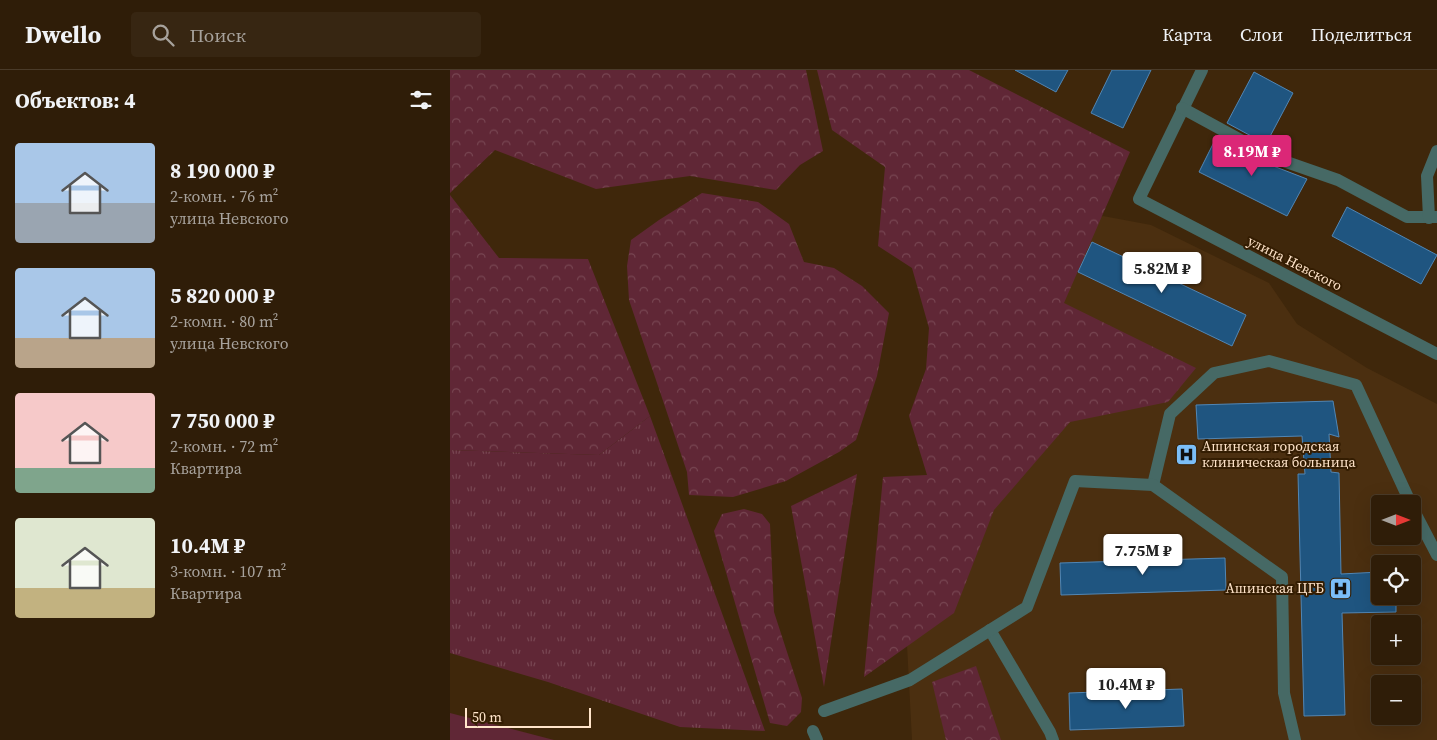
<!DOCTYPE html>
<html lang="ru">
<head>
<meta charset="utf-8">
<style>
  :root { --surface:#2f1d08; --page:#372612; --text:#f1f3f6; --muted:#a7a29c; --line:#4a3b29; --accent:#db2777 }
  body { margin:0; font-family:"Source Serif 4",serif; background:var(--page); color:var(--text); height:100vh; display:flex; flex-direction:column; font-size:19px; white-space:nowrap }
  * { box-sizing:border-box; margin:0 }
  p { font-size:16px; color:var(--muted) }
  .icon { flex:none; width:28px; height:28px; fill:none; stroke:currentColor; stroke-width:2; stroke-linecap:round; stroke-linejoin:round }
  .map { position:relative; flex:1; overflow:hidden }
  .side { display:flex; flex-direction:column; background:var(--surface); width:450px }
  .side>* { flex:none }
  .needle { width:32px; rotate:90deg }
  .controls { position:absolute; left:921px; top:425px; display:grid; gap:10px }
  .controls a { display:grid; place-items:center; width:50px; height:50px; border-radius:5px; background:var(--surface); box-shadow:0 5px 20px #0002,0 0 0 1px var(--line); font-size:25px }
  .scale { position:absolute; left:15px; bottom:12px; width:126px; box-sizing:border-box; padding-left:5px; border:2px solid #ffe4ca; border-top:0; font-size:14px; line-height:18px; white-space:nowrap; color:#ffe4ca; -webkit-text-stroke:4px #341d02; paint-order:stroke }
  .price { position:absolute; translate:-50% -42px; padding:0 11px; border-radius:5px; background:#fff; color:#222; font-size:16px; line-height:32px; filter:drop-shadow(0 1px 2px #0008) }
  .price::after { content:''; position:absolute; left:50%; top:30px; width:15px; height:11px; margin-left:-8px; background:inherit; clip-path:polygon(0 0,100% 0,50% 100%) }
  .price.on { background:var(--accent); color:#fff }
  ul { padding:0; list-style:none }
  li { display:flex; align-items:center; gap:15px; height:125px; padding:0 15px }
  li span { display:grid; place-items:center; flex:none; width:140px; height:100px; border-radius:5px; color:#555 }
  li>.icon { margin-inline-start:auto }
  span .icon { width:60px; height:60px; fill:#fffc; stroke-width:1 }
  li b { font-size:21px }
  h2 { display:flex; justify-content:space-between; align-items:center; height:60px; padding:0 15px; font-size:21px }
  header { display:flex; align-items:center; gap:30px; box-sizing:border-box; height:70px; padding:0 25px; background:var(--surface); border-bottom:1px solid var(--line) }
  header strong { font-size:24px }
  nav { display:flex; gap:28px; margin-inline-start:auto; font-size:18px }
  .search { width:350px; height:45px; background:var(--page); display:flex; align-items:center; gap:12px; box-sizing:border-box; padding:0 18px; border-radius:5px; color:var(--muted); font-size:19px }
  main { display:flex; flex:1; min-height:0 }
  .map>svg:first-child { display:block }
  .built { fill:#4b2f10; fill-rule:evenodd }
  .grass { fill:url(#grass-tufts) }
  .forest { fill:url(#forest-crowns) }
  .park { fill:#602736 }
  .building { fill:#1f5580; stroke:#5186b4 }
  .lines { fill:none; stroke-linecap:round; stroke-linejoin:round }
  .minor { stroke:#466965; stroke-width:12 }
  .labels { text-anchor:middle; stroke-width:4; stroke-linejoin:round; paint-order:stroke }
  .street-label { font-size:14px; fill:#ffe4ca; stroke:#341d02 }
  .poi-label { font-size:14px; fill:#ffe4ca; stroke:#341d02; text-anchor:start }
</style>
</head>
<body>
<header>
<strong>Dwello</strong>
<div class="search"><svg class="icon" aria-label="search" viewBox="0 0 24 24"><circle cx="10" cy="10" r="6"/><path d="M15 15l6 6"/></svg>Поиск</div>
<nav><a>Карта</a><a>Слои</a><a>Поделиться</a></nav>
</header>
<main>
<section class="side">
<h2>Объектов: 4<svg class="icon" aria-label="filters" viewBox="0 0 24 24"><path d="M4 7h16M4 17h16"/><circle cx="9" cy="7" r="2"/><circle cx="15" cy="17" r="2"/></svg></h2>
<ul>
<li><span style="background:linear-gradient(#a9c7e8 60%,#9aa5b1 0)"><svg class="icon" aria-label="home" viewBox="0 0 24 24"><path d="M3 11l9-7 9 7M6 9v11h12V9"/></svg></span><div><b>8 190 000 ₽</b><p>2-комн. · 76 m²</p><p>улица Невского</p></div></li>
<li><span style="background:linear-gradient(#a9c7e8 70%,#b9a48a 0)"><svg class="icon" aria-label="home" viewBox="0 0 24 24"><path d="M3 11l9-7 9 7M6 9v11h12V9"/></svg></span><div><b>5 820 000 ₽</b><p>2-комн. · 80 m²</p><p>улица Невского</p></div></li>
<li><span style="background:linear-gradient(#f6c9c9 75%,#7fa58c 0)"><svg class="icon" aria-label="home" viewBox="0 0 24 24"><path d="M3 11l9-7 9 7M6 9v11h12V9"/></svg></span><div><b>7 750 000 ₽</b><p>2-комн. · 72 m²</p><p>Квартира</p></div></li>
<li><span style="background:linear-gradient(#dfe7d0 70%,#c2b280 0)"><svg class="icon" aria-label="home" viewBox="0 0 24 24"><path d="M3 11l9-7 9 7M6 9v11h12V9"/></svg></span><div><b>10.4M ₽</b><p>3-комн. · 107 m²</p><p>Квартира</p></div></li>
</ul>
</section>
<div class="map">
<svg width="987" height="670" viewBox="0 0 987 670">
  <defs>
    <pattern id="grass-tufts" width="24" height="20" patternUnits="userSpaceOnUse" patternTransform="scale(1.25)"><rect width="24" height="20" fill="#602736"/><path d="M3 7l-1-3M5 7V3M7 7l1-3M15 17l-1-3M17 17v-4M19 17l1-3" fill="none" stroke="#784652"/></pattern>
    <pattern id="forest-crowns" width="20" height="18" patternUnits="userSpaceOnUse" patternTransform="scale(1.25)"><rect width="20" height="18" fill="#602736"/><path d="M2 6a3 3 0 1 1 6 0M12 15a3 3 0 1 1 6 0" fill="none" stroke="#784652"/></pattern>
  </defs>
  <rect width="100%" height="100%" fill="#3f270b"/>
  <path class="built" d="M653,146L701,155L819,213L847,254L917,298L987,334V670H462L455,537L518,213ZM930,434H962V466H930ZM930,494H962V526H930ZM930,554H962V586H930ZM930,614H962V646H930Z"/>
  <path class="grass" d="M200,346L315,661L230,657L98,612L0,583V380L149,385Z"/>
  <g class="forest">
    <path d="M0,0H356L373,81L350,95L326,120L240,106L146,119L45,80L0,123Z"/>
    <path d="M367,0H519L680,82L614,233L746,298L718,332L620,352L544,440L504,543L414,607L433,407L477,405L459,346L476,299L479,258L462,198L428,176L435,97L382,60Z"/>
    <path d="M252,123L308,132L339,154L354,192L384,198L412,216L439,243L427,306L406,370L389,382L336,411L283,427L239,425L237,402L179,230L177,196L181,170L209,150Z"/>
    <path d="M0,125L49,188L138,189L200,346L149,385L0,380Z"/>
    <path d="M407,404L374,617L341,436Z"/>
    <path d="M294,439L312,444L320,454L324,542L352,628L351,642L337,656L320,653L264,461L272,444Z"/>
    <path d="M526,596L551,670H496L482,612Z"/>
  </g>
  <path class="park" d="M0,643L104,670H0Z"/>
  <g class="building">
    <path d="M565,0H618L606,22Z"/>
    <path d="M662,0H701L673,58L641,43Z"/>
    <path d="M804,2L843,23L816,74L777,53Z"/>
    <path d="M767,66L818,94L857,109L837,146L749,102Z"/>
    <path d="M897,137L987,185L971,214L882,166Z"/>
    <path d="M642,172L796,245L782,276L628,202Z"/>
    <path d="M883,331L889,367L879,364L881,402L889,403L891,504L930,502V526H946V542L892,543L895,645L854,646L848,404H855L852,366L748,369L746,335Z"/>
    <path d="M775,488L776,520L611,525L610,493Z"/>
    <path d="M732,619L734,656L620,660L619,623Z"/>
  </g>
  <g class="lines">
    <g class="minor">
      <path d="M752,0L689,129L987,284"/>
      <path d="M732,38L822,87L888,110L957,147H987"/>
      <path d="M979,148L977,106L987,81"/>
      <path d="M703,415L720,344L764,303L819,291L906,315L961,434"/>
      <path d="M962,437L987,485"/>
      <path d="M540,560L600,662L603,670"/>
      <path d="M374,641L460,610L577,537L625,411L703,415L832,507L834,623L845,670"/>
      <path d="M363,661L367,670"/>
    </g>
  </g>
  <defs>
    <symbol id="hospital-square" viewBox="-11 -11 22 22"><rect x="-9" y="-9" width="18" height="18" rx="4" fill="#7bbef8" stroke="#341d02"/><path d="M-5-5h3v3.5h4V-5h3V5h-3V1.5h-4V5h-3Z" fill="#111"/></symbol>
  </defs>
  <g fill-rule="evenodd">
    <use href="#hospital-square" x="724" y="372" width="25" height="25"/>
    <use href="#hospital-square" x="878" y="506" width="25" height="25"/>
  </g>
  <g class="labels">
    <g class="street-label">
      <text transform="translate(845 193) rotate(27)" y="5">улица Невского</text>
    </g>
    <g class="poi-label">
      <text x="752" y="381">Ашинская городская<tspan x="752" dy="16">клиническая больница</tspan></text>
      <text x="874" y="523" text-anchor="end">Ашинская ЦГБ</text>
    </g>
  </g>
</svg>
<div class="controls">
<a><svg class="needle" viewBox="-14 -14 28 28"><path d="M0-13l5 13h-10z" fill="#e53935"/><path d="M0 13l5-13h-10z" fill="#a7a29c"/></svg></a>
<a><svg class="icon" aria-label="locate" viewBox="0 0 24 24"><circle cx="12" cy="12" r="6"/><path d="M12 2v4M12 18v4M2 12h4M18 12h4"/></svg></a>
<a>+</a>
<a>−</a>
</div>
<div class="scale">50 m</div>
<b class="price on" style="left:802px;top:107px">8.19M ₽</b>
<b class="price" style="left:712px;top:224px">5.82M ₽</b>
<b class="price" style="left:693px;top:506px">7.75M ₽</b>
<b class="price" style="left:676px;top:640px">10.4M ₽</b>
</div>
</main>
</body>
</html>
